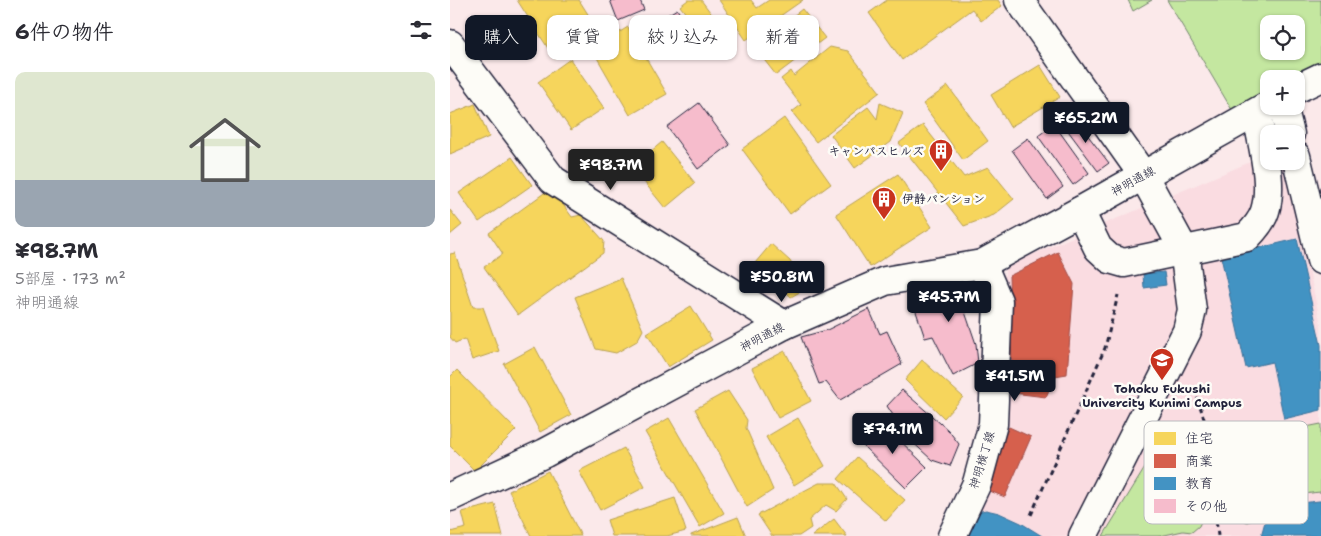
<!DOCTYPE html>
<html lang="ja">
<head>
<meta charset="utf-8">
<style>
  :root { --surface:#fff; --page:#f2f2f3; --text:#2b2b33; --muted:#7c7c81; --line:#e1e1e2; --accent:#111827 }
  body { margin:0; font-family:"Shantell Sans","Klee One",sans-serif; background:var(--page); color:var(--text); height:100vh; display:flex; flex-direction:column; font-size:19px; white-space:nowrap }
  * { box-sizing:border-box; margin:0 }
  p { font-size:16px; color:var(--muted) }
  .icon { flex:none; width:28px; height:28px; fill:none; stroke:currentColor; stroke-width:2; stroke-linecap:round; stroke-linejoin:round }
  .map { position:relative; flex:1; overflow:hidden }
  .side { display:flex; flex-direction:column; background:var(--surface); width:450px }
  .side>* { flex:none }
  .hud { position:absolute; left:15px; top:15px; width:475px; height:45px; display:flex; gap:10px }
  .buttons { position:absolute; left:810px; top:15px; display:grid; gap:10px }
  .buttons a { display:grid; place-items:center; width:45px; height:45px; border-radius:10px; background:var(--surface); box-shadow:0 1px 4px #0004; font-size:25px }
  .price { position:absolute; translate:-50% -42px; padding:0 11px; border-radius:5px; background:var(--accent); color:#fff; font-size:16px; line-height:32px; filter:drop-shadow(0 1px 2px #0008) }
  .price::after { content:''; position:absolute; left:50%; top:30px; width:15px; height:11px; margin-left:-8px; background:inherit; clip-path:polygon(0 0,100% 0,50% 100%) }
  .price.on { background:#222; color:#fff }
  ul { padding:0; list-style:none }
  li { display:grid; align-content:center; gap:10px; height:265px; padding:0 15px }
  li+li { border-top:1px solid var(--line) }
  li span { display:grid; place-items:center; height:155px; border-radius:10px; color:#555 }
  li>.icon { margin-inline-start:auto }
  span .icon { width:90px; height:90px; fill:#fffc; stroke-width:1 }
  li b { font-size:21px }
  h2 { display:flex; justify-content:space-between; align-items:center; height:60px; padding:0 15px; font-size:21px }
  .tag { padding:0 18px; border-radius:10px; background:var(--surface); box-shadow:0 1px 4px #0004; font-size:18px; line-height:45px }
  .tag.on { background:var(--accent); color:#fff }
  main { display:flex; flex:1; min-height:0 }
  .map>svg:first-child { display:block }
  .built { fill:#fadce1 }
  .green { fill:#c4e7a0; stroke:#73846e; fill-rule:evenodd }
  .homes { fill:#f6d55c; stroke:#b69f52 }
  .shops { fill:#d6604d; stroke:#a04d48 }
  .schools { fill:#4393c3; stroke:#39719a }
  .building { fill:#f6bccc; stroke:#22223b }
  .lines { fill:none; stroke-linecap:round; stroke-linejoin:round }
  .minor-casing { stroke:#22223b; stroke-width:31 }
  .path { stroke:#22223b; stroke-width:3; stroke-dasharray:5 4; stroke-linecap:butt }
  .minor { stroke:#fdfcf7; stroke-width:28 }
  .labels { text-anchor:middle; stroke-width:5; stroke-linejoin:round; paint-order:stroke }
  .poi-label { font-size:12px; font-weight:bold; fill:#22223b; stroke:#fdfcf7; text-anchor:end }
  .street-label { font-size:12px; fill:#22223b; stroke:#fdfcf7 }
  .key { fill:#fdfcf7; stroke:#bbbbbf; stroke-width:1 }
  .key-label { font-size:14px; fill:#22223b }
</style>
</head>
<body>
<main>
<section class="side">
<h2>6件の物件<svg class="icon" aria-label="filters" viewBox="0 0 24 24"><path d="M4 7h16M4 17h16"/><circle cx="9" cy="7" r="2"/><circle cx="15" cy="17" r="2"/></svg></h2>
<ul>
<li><span style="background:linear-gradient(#dfe7d0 70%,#9aa5b1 0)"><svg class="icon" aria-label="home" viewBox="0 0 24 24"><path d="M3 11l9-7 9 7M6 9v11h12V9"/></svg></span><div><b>¥98.7M</b><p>5部屋 · 173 m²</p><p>神明通線</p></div></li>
</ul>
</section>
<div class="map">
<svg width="871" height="536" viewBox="0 0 871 536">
  <rect width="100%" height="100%" fill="#fbe9ea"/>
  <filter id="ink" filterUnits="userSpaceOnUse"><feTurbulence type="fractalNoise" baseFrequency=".02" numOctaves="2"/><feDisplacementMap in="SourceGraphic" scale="10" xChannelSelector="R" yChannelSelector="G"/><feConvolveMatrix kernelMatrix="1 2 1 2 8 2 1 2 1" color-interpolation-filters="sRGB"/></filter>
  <g filter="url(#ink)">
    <path class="built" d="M819,154V161H835L871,325V536H509L552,437L555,266Z"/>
    <g class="green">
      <path d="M678,0H702L683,11Z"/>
      <path d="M717,0H871V63L841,79H819V91L782,110ZM819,24H846V51H819Z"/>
      <path d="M871,424V492C853,493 832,499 817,509C810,514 805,520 797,522L790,518L781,476L784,455L790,445L801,438Z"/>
      <path d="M727,434C733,435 740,437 743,443C750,459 750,501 752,519L749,526L742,532L733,531L710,536H653L709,445Z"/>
    </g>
    <g class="homes">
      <path d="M67,0H129L148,30L105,59Z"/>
      <path d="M238,0H251L286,46L270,58L230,6Z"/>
      <path d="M269,0H301L307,8L319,0H353L296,40Z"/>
      <path d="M437,0H548L552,6L531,21L522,9L452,60L419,13Z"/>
      <path d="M352,9L375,38L326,75L304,47Z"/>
      <path d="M178,27L217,94L180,115L142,49Z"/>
      <path d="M380,47L398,51L430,92L366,142L342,112L351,105L331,79L341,71L344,76Z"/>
      <path d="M120,59L154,108L121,130L88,82Z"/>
      <path d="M590,65L610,97L560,127L541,95Z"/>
      <path d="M498,86L538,141L513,160L473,104Z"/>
      <path d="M430,103L453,113L441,142L405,168L381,135L418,107L427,119Z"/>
      <path d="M25,104L39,137L0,154V114Z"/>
      <path d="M334,118L381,184L340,214L292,149Z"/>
      <path d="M473,125L514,177L538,167L564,199L544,215L514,226L449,143Z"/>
      <path d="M212,142L245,183L215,208L182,167Z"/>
      <path d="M62,157L82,185L29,222L9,193Z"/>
      <path d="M448,174L482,227L420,267L386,214Z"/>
      <path d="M101,188L122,217L131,215L154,241L153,253L68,315L34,267L53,254L39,233Z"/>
      <path d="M0,210L12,225L0,235Z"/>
      <path d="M321,244L340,261L355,289L341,297L305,263Z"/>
      <path d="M5,253L23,307H33L49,351L22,360L15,339L5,343L0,337V254Z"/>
      <path d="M171,278L193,330L187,341L166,353L146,349L125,297Z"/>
      <path d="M241,306L262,340L218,367L197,333Z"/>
      <path d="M85,347L121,415L90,432L54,364Z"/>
      <path d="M335,351L361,401L328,418L302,368Z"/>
      <path d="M472,360L513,397L494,418L455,380Z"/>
      <path d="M7,370L66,430L25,471L0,446V377Z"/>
      <path d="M278,391L297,420L296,428L323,490L297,507L245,409Z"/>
      <path d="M219,418L274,513L250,527L195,432Z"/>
      <path d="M348,418L375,466L344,485L316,437Z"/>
      <path d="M174,448L195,487L150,510L129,471Z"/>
      <path d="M407,457L455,500L436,521L388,479Z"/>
      <path d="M98,471L131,536H81L59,491Z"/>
      <path d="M369,483H386L397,499L386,511L376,505L359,520L361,528L349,536H322L308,515Z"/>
      <path d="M225,498L236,531L217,536H162L157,520Z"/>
      <path d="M45,504L53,536H0V532L16,528L12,512Z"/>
      <path d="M288,517L296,536H241V535Z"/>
      <path d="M384,519L397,536H362Z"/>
    </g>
    <g class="shops">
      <path d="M608,252L624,284L617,374L605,376L596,397L563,393L559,276Z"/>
      <path d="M559,427L581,437L555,497L532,488Z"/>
    </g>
    <g class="schools">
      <path d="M847,239L871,345V410L834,419L822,362L796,368L771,257Z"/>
      <path d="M714,272L716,285L694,288L693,274Z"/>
      <path d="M869,501H871V536H811L816,518L824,510L833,505Z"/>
      <path d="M536,510L549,513L571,523L592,536H515L527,512Z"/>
    </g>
    <g class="building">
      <path d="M160,0H190L194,10L168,21Z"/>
      <path d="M227,9L246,42L220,57L201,25Z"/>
      <path d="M249,103L280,145L248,169L217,127Z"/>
      <path d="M623,116L659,163L648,171L613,124Z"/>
      <path d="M604,124L639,173L623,185L588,136Z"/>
      <path d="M578,138L613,187L597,199L562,150Z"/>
      <path d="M495,281L499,292L527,283L534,294L514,309L526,344L528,363L503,376L483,336L475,338L461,297Z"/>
      <path d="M419,309L430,334L437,331L452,364L390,400L376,382L369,384L351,337L377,330Z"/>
      <path d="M452,390L498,430L509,444L500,466L482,460L458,438L437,406Z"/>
      <path d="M430,421L477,467L456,488L409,442Z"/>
    </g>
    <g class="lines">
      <defs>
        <g id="minor">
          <path d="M569,0L693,175L734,250L742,310L737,331L633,536"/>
          <path d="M0,44L103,180L334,325"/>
          <path d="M846,89L871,77"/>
          <path d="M833,106L840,134"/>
          <path d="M846,156L871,260"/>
          <path d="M630,211L648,248L660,259L674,263L797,237C805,229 812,221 815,211C824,182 811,142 807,113"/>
          <path d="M0,497L95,453L334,325L435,281L532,264L630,211L819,105"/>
          <path d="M502,536L527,483L543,424L548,301L532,264"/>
        </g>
      </defs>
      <use href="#minor" class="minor-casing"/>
      <g class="path">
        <path d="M745,389L754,419L768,536"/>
        <path d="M581,515L655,348L668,295"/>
      </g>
      <use href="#minor" class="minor"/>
    </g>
  </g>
  <defs>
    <symbol id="building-pin" viewBox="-11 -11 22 30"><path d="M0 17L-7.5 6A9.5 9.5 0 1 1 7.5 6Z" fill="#c8321e" stroke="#fdfcf7"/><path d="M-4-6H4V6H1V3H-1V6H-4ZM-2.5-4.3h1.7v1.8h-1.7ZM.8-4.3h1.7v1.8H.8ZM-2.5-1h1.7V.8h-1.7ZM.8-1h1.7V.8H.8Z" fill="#fff"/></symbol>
    <symbol id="university-pin" viewBox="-11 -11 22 30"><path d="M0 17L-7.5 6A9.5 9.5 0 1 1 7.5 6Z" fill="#c8321e" stroke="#fdfcf7"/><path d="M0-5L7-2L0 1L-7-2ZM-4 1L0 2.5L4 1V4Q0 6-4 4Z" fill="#fff"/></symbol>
  </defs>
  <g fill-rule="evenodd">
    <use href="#building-pin" x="477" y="137" width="28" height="38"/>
    <use href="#building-pin" x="420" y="185" width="28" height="38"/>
    <use href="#university-pin" x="698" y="346" width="28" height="38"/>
  </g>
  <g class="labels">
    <g class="poi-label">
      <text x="474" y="155">キャンパスヒルズ</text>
      <text x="452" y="203" text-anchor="start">伊静パンション</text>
      <text x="712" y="393" text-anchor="middle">Tohoku Fukushi<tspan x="712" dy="14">Univercity Kunimi Campus</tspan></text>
    </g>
    <g class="street-label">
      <text transform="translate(683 181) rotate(-29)" y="4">神明通線</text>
      <text transform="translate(312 337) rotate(-28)" y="4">神明通線</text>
      <text transform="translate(532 460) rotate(-73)" y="4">神明横丁線</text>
    </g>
  </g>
  <rect x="694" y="421" width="164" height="103" rx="8" class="key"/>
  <rect x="704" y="432" width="22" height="13" fill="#f6d55c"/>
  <rect x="704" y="454" width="22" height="14" fill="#d6604d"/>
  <rect x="704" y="477" width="22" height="13" fill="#4393c3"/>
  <rect x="704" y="499" width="22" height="14" fill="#f6bccc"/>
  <g class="key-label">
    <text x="735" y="443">住宅</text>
    <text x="735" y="466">商業</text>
    <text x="735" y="488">教育</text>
    <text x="735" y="511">その他</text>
  </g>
</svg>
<div class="buttons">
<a><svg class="icon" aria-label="locate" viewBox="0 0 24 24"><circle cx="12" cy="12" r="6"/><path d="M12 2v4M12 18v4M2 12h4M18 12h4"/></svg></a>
<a>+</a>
<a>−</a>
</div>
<b class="price" style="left:636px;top:144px">¥65.2M</b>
<b class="price on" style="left:161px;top:191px">¥98.7M</b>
<b class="price" style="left:332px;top:303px">¥50.8M</b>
<b class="price" style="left:499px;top:323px">¥45.7M</b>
<b class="price" style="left:565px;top:402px">¥41.5M</b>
<b class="price" style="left:443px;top:455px">¥74.1M</b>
<div class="hud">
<a class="tag on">購入</a>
<a class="tag">賃貸</a>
<a class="tag">絞り込み</a>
<a class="tag">新着</a>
</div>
</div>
</main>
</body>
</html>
